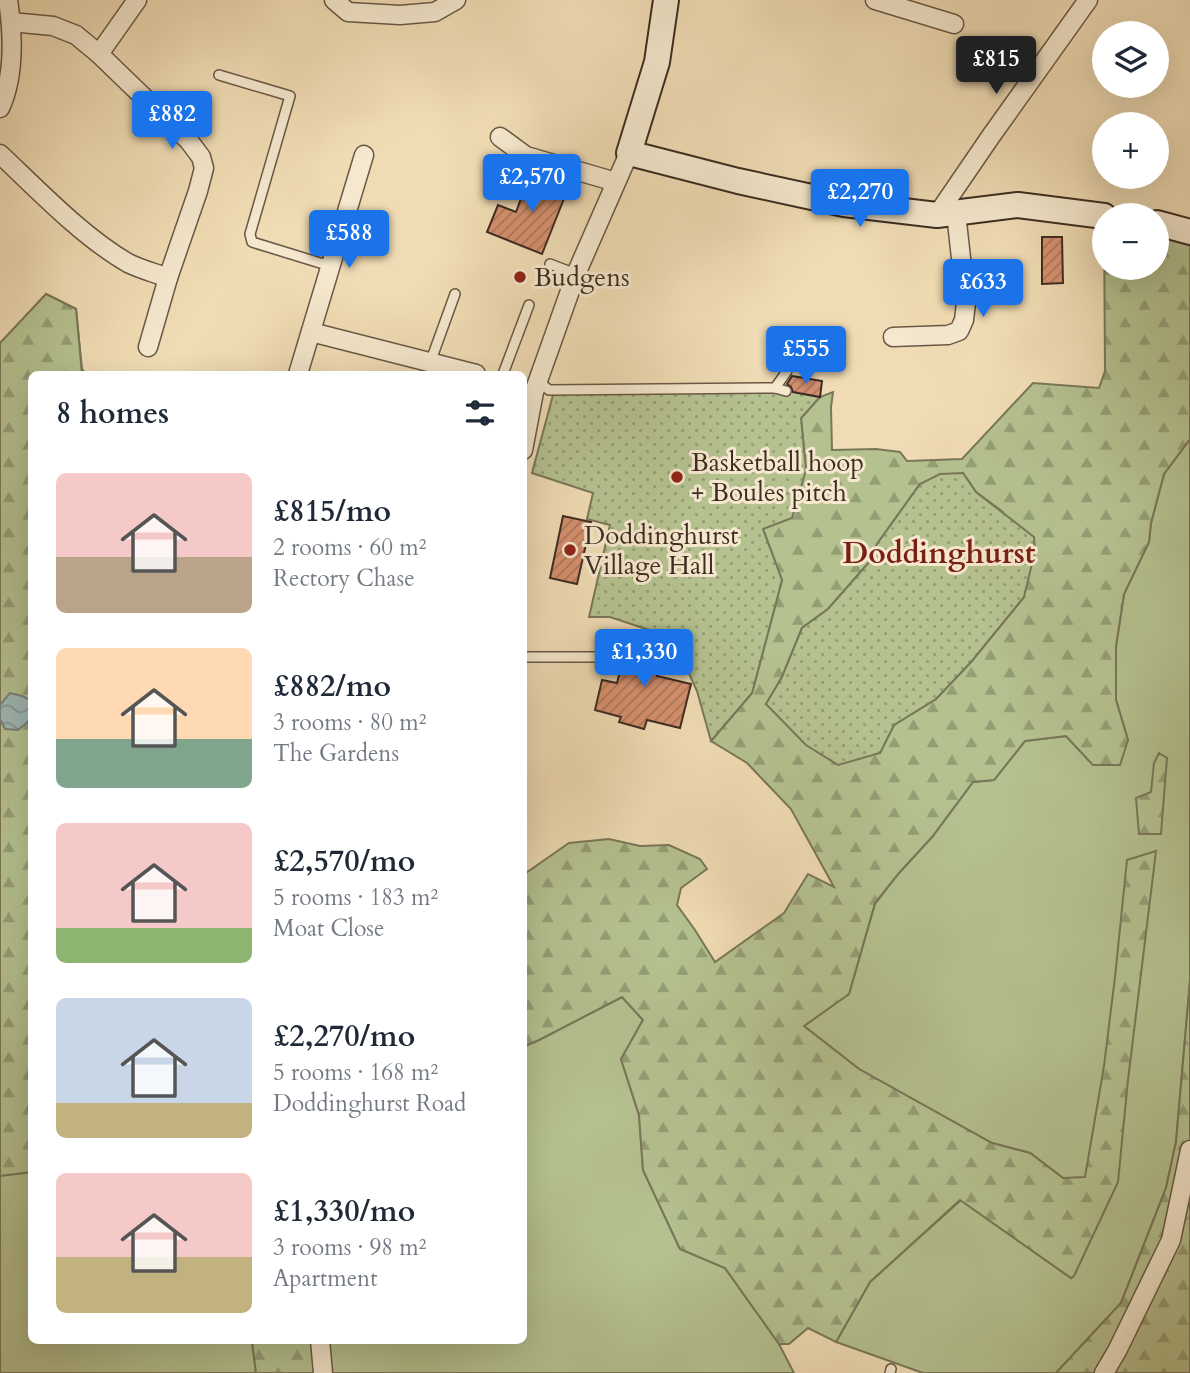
<!DOCTYPE html>
<html lang="en">
<head>
<meta charset="utf-8">
<style>
  :root { --surface:#fff; --page:#f2f2f3; --text:#1f2937; --muted:#747a83; --accent:#1a73e8 }
  body { margin:0; font-family:Cardo,serif; background:var(--page); color:var(--text); height:100vh; display:flex; flex-direction:column; font-size:26px; white-space:nowrap }
  * { box-sizing:border-box; margin:0 }
  p { font-size:23px; color:var(--muted) }
  .icon { flex:none; width:38px; height:38px; fill:none; stroke:currentColor; stroke-width:2; stroke-linecap:round; stroke-linejoin:round }
  .map { position:relative; flex:1; overflow:hidden }
  .side { position:absolute; left:28px; top:371px; width:499px; height:973px; display:flex; flex-direction:column; background:var(--surface); border-radius:10px; box-shadow:0 7px 28px #0002 }
  .side>* { flex:none }
  .fabs { position:absolute; left:1092px; top:21px; display:grid; gap:14px }
  .fabs a { display:grid; place-items:center; width:77px; height:77px; border-radius:50%; background:var(--surface); box-shadow:0 7px 28px #0002; font-size:35px }
  .price { position:absolute; translate:-50% -60px; padding:0 16px; border-radius:7px; background:var(--accent); color:#fff; font-size:23px; line-height:46px; filter:drop-shadow(0 2px 4px #0008) }
  .price::after { content:''; position:absolute; left:50%; top:42px; width:21px; height:16px; margin-left:-10px; background:inherit; clip-path:polygon(0 0,100% 0,50% 100%) }
  .price.selected { background:#222; color:#fff }
  ul { padding:0; list-style:none }
  li { display:flex; align-items:center; gap:21px; height:175px; padding:0 28px }
  li span { display:grid; place-items:center; flex:none; width:196px; height:140px; border-radius:10px; color:#555 }
  li>.icon { margin-inline-start:auto }
  span .icon { width:84px; height:84px; fill:#fffc; stroke-width:1 }
  li b { font-size:30px }
  h2 { display:flex; justify-content:space-between; align-items:center; height:84px; padding:0 28px; font-size:30px }
  .map>svg:first-child { display:block }
  .green { fill:#b5c290; stroke:#797759; stroke-width:2 }
  .forest { fill:url(#forest-firs); stroke:#797759; stroke-width:2; fill-rule:evenodd }
  .park { fill:url(#park-dots); stroke:#797759; stroke-width:2 }
  .water { fill:url(#water-waves); stroke:#77817c; stroke-width:2 }
  .building { fill:url(#building-hatch); stroke:#3d2c22; stroke-width:2 }
  .lines { fill:none; stroke-linecap:round; stroke-linejoin:round }
  .lane-casing { stroke:#6a5846; stroke-width:12 }
  .street-casing { stroke:#6a5846; stroke-width:21 }
  .secondary-casing { stroke:#3d2c22; stroke-width:28 }
  .lane { stroke:#f5e8ce; stroke-width:9 }
  .street { stroke:#f5e8ce; stroke-width:18 }
  .secondary { stroke:#f5e8ce; stroke-width:24 }
  .poi-dot { fill:#8f2418; stroke:#f5e8ce; stroke-width:2.5 }
  .labels { text-anchor:middle; stroke-width:6; stroke-linejoin:round; paint-order:stroke }
  .poi-label { font-size:26px; fill:#3d2c22; stroke:#f5e8ce; text-anchor:start }
  .quarter-label { font-size:30px; font-weight:bold; fill:#7a1f14; stroke:#f5e8ce }
</style>
</head>
<body>
<div class="map">
<svg width="1190" height="1373" viewBox="0 0 1190 1373">
  <defs>
    <pattern id="forest-firs" width="22" height="20" patternUnits="userSpaceOnUse" patternTransform="scale(1.75)"><rect width="22" height="20" fill="#b5c290"/><path d="M5 1l3.5 6h-7zM16 11l3.5 6h-7z" fill="#949e75"/></pattern>
    <pattern id="park-dots" width="8" height="8" patternUnits="userSpaceOnUse" patternTransform="scale(1.75)"><rect width="8" height="8" fill="#b5c290"/><path d="M2 2h.1M6 6h.1" fill="none" stroke="#949e75" stroke-width="1.8" stroke-linecap="round"/></pattern>
    <pattern id="water-waves" width="16" height="10" patternUnits="userSpaceOnUse" patternTransform="scale(1.75)"><rect width="16" height="10" fill="#9eb9b8"/><path d="M0 5q4-4 8 0t8 0" fill="none" stroke="#829795"/></pattern>
    <pattern id="building-hatch" width="6" height="6" patternUnits="userSpaceOnUse" patternTransform="scale(1.75)"><rect width="6" height="6" fill="#d5906e"/><path d="M-1 1l2-2M0 6l6-6M5 7l2-2" fill="none" stroke="#ae765a"/></pattern>
  </defs>
  <rect width="100%" height="100%" fill="#f0dcb4"/>
  <filter id="stains"><feTurbulence type="fractalNoise" baseFrequency=".00286" numOctaves="4"/><feColorMatrix values="0 0 0 0 .2 0 0 0 0 .09 0 0 0 0 .02 0 0 0 .5 -.17"/></filter>
  <radialGradient id="worn" r=".72"><stop offset=".6" stop-color="#630" stop-opacity="0"/><stop offset="1" stop-color="#630" stop-opacity=".3"/></radialGradient>
  <g class="green">
    <path d="M46,294L76,309L82,369L86,374H32V1340L252,1341L256,1373H0V344Z"/>
    <path d="M1190,439V981L1176,1142L1166,1188L1121,1303L1056,1373H923L836,1342L870,1282L961,1200L1071,1278L1085,1178H1063L1030,1153L992,1143L859,1069L804,1026L849,994L875,904L899,873L932,837L973,782L994,780L1025,741L1066,736L1093,765L1128,740L1116,700V646L1124,594L1149,542L1151,523L1164,474Z"/>
    <path d="M622,997L643,1020L621,1059L639,1115L643,1170L680,1249L725,1268L779,1344L794,1373H323L320,1341L523,1340V1047L539,1040Z"/>
  </g>
  <g class="forest">
    <path d="M1104,216V268H1157V223L1190,232V439L1164,474L1151,523L1149,542L1124,594L1116,646V700L1128,740L1120,765H1093L1066,736L1025,741L994,780L973,782L932,837L899,873L875,903L849,994L804,1026L859,1069L992,1143L1030,1153L1063,1178L1085,1177L1104,1066L1115,977L1127,860L1156,851L1128,1080L1118,1182L1074,1276L1071,1278L960,1200L870,1282L836,1342L808,1328L789,1344H779L725,1268L680,1249L643,1170L639,1115L621,1059L643,1020L622,997L539,1040L523,1047L525,981L523,980V875L569,843L609,839L640,846L669,845L700,859L707,869L681,888L677,905L695,930L715,962L784,913L808,874L834,887L791,809L747,763L711,741L752,693L782,580L763,529L806,470L801,418L820,397L833,392L831,407L832,450L876,449L900,452L907,461L962,459L1033,383L1099,388L1105,371ZM963,473L976,492L1003,512L1024,597L971,662L936,699L894,725L880,753L766,704L782,677L802,628L828,609L872,559L877,544L920,484Z"/>
    <path d="M46,294L76,309L82,374H32V1172L0,1176V343Z"/>
    <path d="M1159,753L1167,758L1161,834H1139L1136,798L1151,792L1154,763Z"/>
    <path d="M1190,981V1373H1056L1121,1303L1166,1188L1176,1142Z"/>
    <path d="M252,1341H320L323,1373H256Z"/>
  </g>
  <g class="park">
    <path d="M775,388L820,397L801,418L806,470L792,518L763,529L782,580L752,693L711,741L697,691L682,658L655,632L610,617H589L610,525L587,519L593,493L532,473L553,395L575,391Z"/>
    <path d="M963,473L976,492L1034,537L1035,551L1024,597L971,662L936,699L894,725L880,753L838,765L806,745L766,704L782,677L802,628L828,609L872,559L877,544L920,484L940,474Z"/>
  </g>
  <path class="water" d="M10,693L22,696L31,700V719L18,730L5,729L0,719V705Z"/>
  <g class="building">
    <path d="M547,174L571,181L542,254L487,232L498,205L516,212L528,180L542,185Z"/>
    <path d="M1042,237H1062L1063,283L1042,284Z"/>
    <path d="M792,376L822,381L820,397L793,392L791,387L787,384Z"/>
    <path d="M563,516L591,522L577,584L550,578Z"/>
    <path d="M629,636L665,645L657,676L691,684L680,728L647,720L644,729L619,722L621,717L595,710L602,680L617,683Z"/>
  </g>
  <g class="lines">
    <defs>
      <g id="lane">
        <path d="M219,75L290,96L250,234L252,242L330,266"/>
        <path d="M550,264L576,274"/>
        <path d="M430,363L455,294"/>
        <path d="M503,374L529,305"/>
        <path d="M538,381L549,390L775,388L786,391"/>
        <path d="M775,388L787,371"/>
        <path d="M523,657H608"/>
        <path d="M890,1373L891,1369"/>
      </g>
      <g id="street">
        <path d="M334,0L348,12L400,15L435,12L456,0"/>
        <path d="M875,0L954,24"/>
        <path d="M11,22L53,26L76,35L99,54L189,141L201,157L204,168L198,191L168,278L148,347"/>
        <path d="M99,54L137,0"/>
        <path d="M0,108C15,76 13,34 8,0"/>
        <path d="M500,137L526,156L616,182"/>
        <path d="M0,154C38,190 83,237 128,263C140,269 155,273 168,278"/>
        <path d="M937,215L991,136L1088,0"/>
        <path d="M311,332L476,374"/>
        <path d="M893,337L948,335L959,331L964,320L966,303L956,213"/>
        <path d="M298,374L364,155"/>
        <path d="M523,450L534,392L576,274L629,153"/>
        <path d="M320,1340L323,1373"/>
        <path d="M1104,1373L1117,1351L1171,1240L1190,1150"/>
      </g>
      <g id="secondary">
        <path d="M666,0L657,62L629,153L738,181L844,204L937,215L1018,205L1104,216"/>
        <path d="M1157,223L1190,232"/>
      </g>
    </defs>
    <use href="#lane" class="lane-casing"/>
    <use href="#street" class="street-casing"/>
    <use href="#secondary" class="secondary-casing"/>
    <use href="#lane" class="lane"/>
    <use href="#street" class="street"/>
    <use href="#secondary" class="secondary"/>
  </g>
  <g class="poi-dot">
    <circle cx="520" cy="277" r="7"/>
    <circle cx="677" cy="477" r="7"/>
    <circle cx="570" cy="550" r="7"/>
  </g>
  <g class="labels">
    <g class="poi-label">
      <text x="534" y="286">Budgens</text>
      <text x="691" y="471">Basketball hoop<tspan x="691" dy="30">+ Boules pitch</tspan></text>
      <text x="584" y="544">Doddinghurst<tspan x="584" dy="30">Village Hall</tspan></text>
    </g>
    <g class="quarter-label">
      <text x="939" y="563">Doddinghurst</text>
    </g>
  </g>
  <rect width="100%" height="100%" filter="url(#stains)"/>
  <rect width="100%" height="100%" fill="url(#worn)"/>
</svg>
<div class="fabs">
<a><svg class="icon" aria-label="layers" viewBox="0 0 24 24"><path d="M12 4l9 5-9 5-9-5zM3 14l9 5 9-5"/></svg></a>
<a>+</a>
<a>−</a>
</div>
<b class="price selected" style="left:996px;top:96px">£815</b>
<b class="price" style="left:172px;top:151px">£882</b>
<b class="price" style="left:532px;top:214px">£2,570</b>
<b class="price" style="left:860px;top:229px">£2,270</b>
<b class="price" style="left:349px;top:270px">£588</b>
<b class="price" style="left:983px;top:319px">£633</b>
<b class="price" style="left:806px;top:386px">£555</b>
<b class="price" style="left:644px;top:689px">£1,330</b>
<section class="side">
<h2>8 homes<svg class="icon" aria-label="filters" viewBox="0 0 24 24"><path d="M4 7h16M4 17h16"/><circle cx="9" cy="7" r="2"/><circle cx="15" cy="17" r="2"/></svg></h2>
<ul>
<li><span style="background:linear-gradient(#f6c9c9 60%,#b9a48a 0)"><svg class="icon" aria-label="home" viewBox="0 0 24 24"><path d="M3 11l9-7 9 7M6 9v11h12V9"/></svg></span><div><b>£815/mo</b><p>2 rooms · 60 m²</p><p>Rectory Chase</p></div></li>
<li><span style="background:linear-gradient(#ffd9b3 65%,#7fa58c 0)"><svg class="icon" aria-label="home" viewBox="0 0 24 24"><path d="M3 11l9-7 9 7M6 9v11h12V9"/></svg></span><div><b>£882/mo</b><p>3 rooms · 80 m²</p><p>The Gardens</p></div></li>
<li><span style="background:linear-gradient(#f6c9c9 75%,#8fb573 0)"><svg class="icon" aria-label="home" viewBox="0 0 24 24"><path d="M3 11l9-7 9 7M6 9v11h12V9"/></svg></span><div><b>£2,570/mo</b><p>5 rooms · 183 m²</p><p>Moat Close</p></div></li>
<li><span style="background:linear-gradient(#c9d6e8 75%,#c2b280 0)"><svg class="icon" aria-label="home" viewBox="0 0 24 24"><path d="M3 11l9-7 9 7M6 9v11h12V9"/></svg></span><div><b>£2,270/mo</b><p>5 rooms · 168 m²</p><p>Doddinghurst Road</p></div></li>
<li><span style="background:linear-gradient(#f6c9c9 60%,#c2b280 0)"><svg class="icon" aria-label="home" viewBox="0 0 24 24"><path d="M3 11l9-7 9 7M6 9v11h12V9"/></svg></span><div><b>£1,330/mo</b><p>3 rooms · 98 m²</p><p>Apartment</p></div></li>
</ul>
</section>
</div>
</body>
</html>
